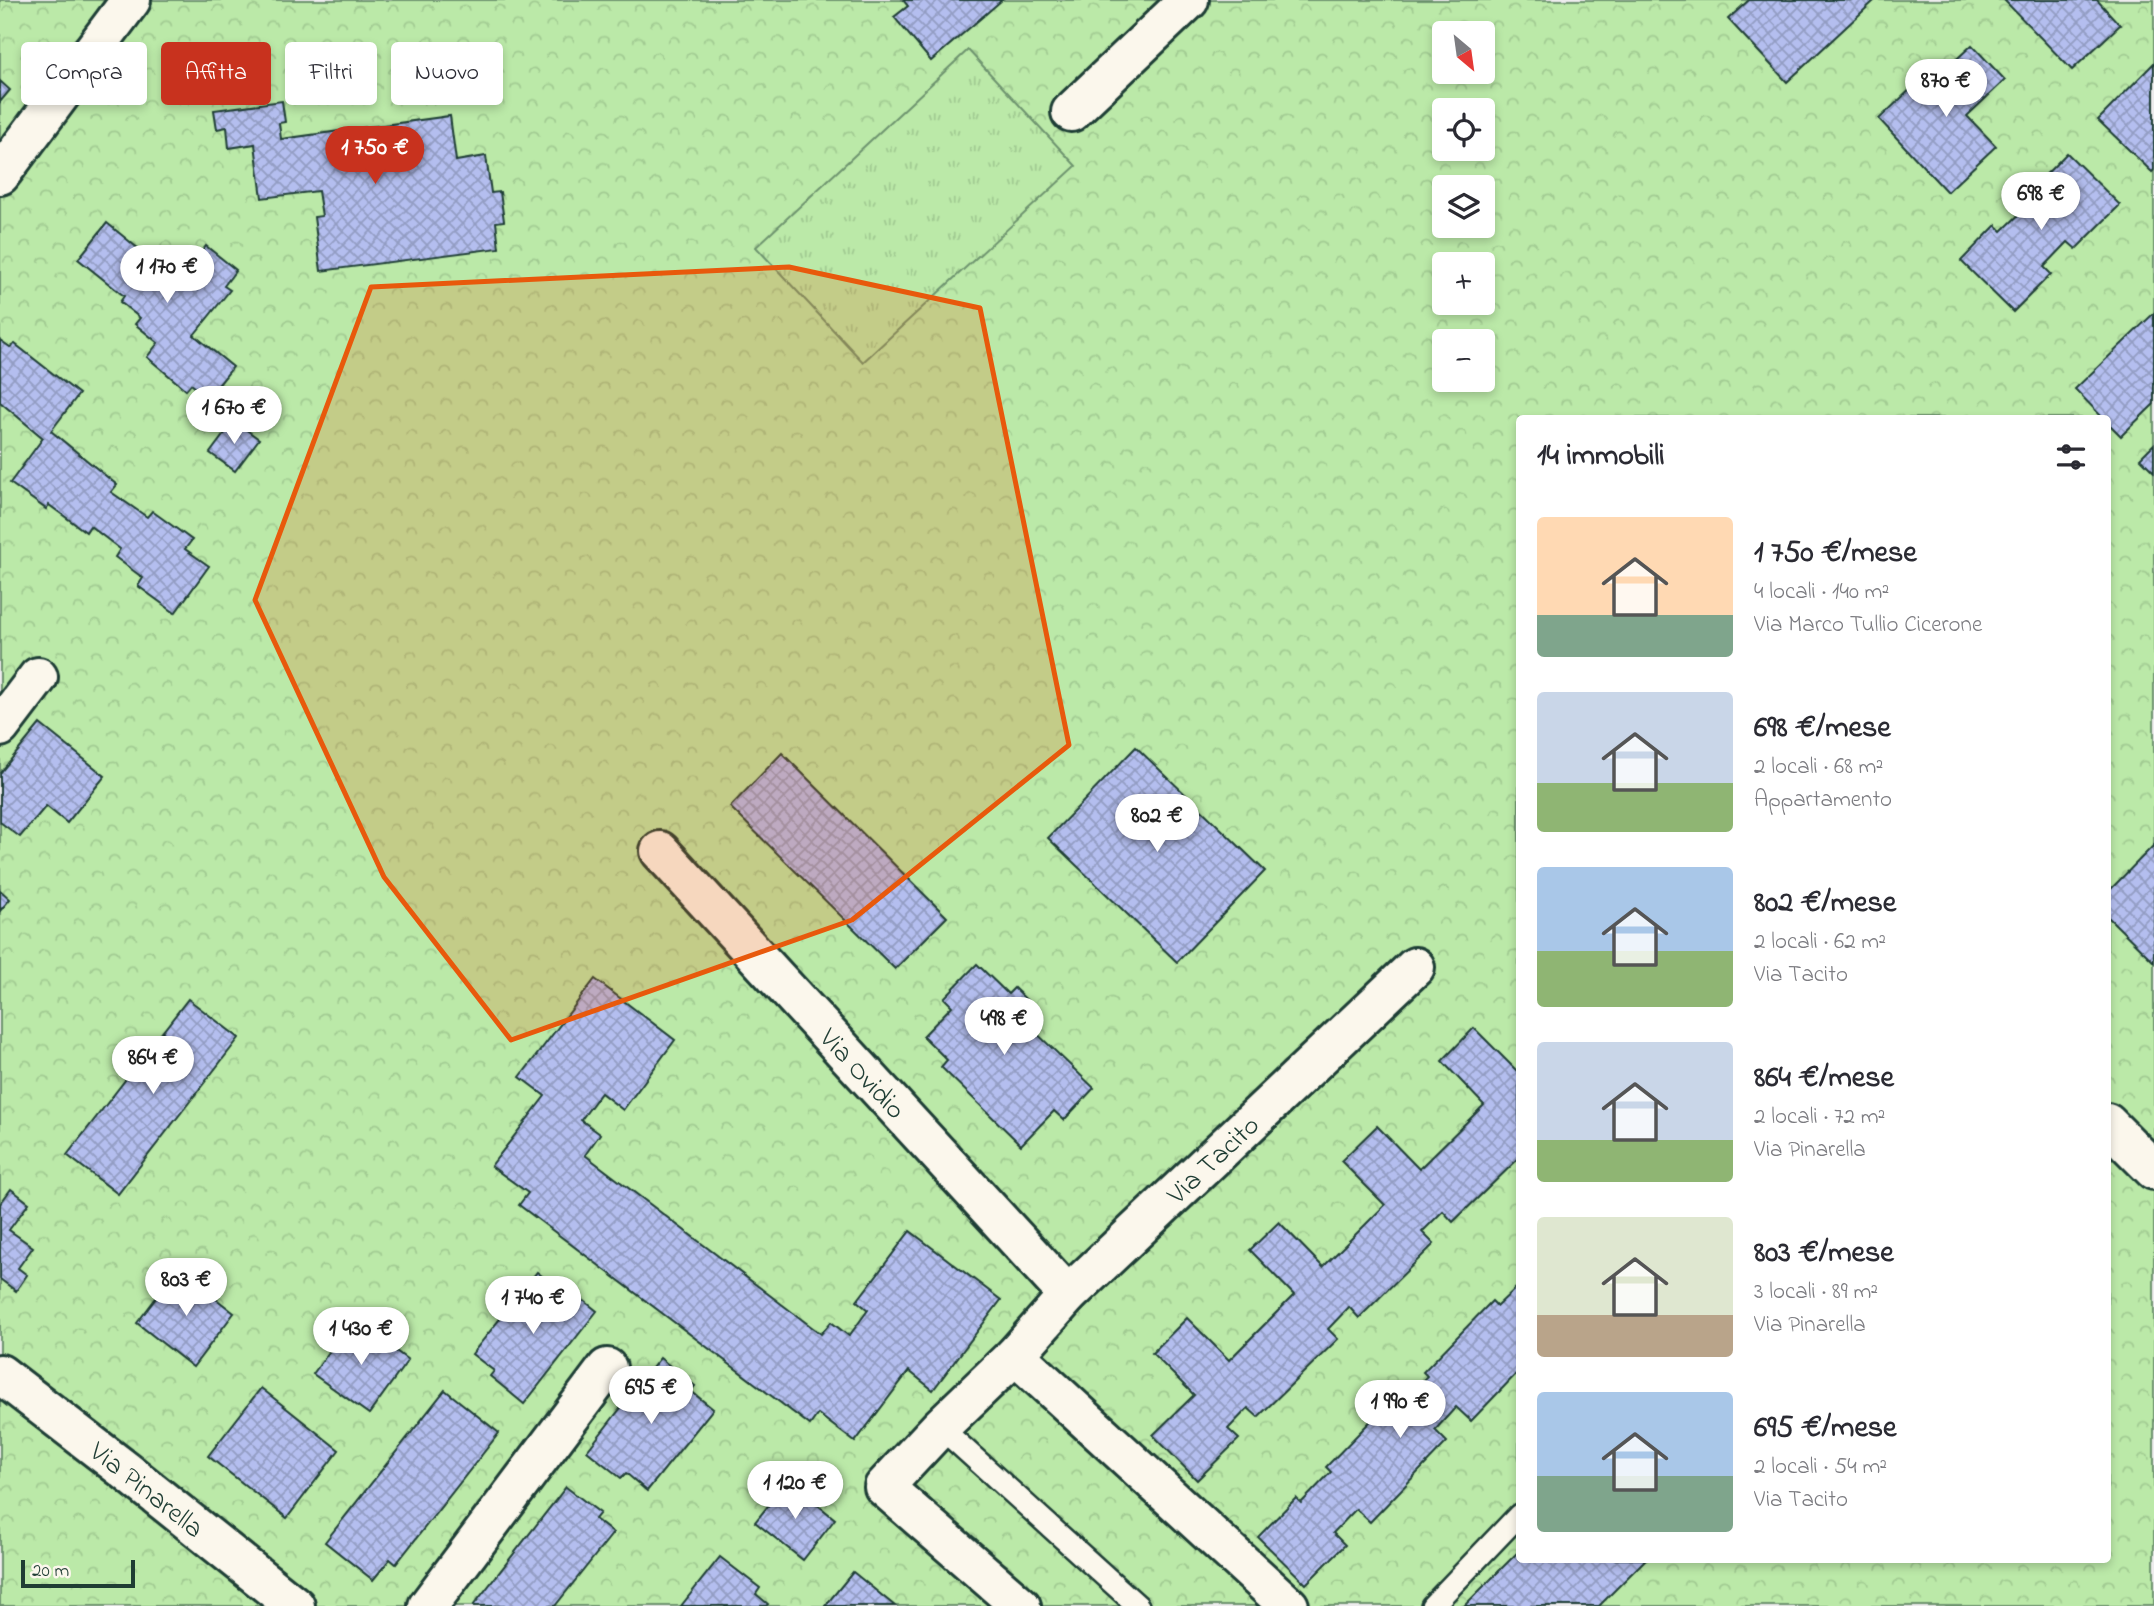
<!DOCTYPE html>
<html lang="it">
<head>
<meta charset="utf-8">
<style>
  :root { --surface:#fff; --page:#f7f7f7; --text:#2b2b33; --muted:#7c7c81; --accent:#c8321e }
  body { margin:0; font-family:"Indie Flower",sans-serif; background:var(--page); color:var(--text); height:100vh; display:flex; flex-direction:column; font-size:26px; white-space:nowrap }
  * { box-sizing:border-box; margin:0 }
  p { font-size:23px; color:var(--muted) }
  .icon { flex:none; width:38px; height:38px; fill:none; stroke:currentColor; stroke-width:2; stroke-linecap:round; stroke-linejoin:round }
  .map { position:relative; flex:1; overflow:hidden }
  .sheet { position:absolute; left:1516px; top:415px; width:595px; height:1148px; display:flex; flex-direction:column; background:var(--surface); border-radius:7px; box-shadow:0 4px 10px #0003 }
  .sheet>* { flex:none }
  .banner { position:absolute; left:21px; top:42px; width:665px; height:63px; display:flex; gap:14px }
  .needle { width:46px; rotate:151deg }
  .fabs { position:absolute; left:1432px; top:21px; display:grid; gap:14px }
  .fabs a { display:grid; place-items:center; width:63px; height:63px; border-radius:7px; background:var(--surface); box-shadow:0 4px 10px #0003; font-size:35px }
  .scale { position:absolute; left:21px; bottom:18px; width:114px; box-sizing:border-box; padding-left:7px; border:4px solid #1f3d34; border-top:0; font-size:19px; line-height:24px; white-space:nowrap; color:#1f3d34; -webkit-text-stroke:5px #fbf7ec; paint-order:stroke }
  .price { position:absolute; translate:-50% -60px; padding:0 16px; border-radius:24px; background:#fff; color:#222; font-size:23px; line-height:46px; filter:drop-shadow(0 2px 4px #0008) }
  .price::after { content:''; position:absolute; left:50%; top:42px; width:21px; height:16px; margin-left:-10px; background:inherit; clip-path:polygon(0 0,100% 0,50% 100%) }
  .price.selected { background:var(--accent); color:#fff }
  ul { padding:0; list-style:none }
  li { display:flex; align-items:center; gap:21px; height:175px; padding:0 21px }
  li span { display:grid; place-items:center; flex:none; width:196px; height:140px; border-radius:7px; color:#555 }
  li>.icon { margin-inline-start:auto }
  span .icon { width:84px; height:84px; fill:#fffc; stroke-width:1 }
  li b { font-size:30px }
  h2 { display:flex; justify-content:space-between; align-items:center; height:84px; padding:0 21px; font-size:30px }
  .chip { padding:0 24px; border-radius:7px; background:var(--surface); box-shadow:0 4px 10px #0003; font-size:24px; line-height:63px }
  .chip.selected { background:var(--accent); color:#fff }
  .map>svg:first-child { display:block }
  .forest { fill:url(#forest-crowns); stroke:#6d936e; stroke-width:2; fill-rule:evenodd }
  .park { fill:url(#park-tufts); stroke:#6d936e; stroke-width:2 }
  .building { fill:url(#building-cross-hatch); stroke:#1f3d34; stroke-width:2 }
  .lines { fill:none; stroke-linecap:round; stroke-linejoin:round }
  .lane-casing { stroke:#1f3d34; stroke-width:26 }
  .street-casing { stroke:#1f3d34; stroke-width:44 }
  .secondary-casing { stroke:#1f3d34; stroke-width:44 }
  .lane { stroke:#fbf7ec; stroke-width:21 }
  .street { stroke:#fbf7ec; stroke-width:38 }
  .secondary { stroke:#fbf7ec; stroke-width:38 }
  .marked { fill:#e8590c; fill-opacity:0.2; stroke:#e8590c; stroke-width:5; stroke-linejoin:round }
  .labels { text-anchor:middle; stroke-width:6; stroke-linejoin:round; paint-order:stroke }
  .street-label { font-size:28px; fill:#1f3d34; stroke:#fbf7ec }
</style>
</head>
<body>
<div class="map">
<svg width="2154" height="1606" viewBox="0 0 2154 1606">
  <defs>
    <pattern id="forest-crowns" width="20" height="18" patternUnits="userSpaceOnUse" patternTransform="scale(1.75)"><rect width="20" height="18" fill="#bbe9a8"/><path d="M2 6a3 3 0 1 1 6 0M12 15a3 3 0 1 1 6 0" fill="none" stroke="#a0c991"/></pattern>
    <pattern id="park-tufts" width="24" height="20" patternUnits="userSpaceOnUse" patternTransform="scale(1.75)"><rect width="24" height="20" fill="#bbe9a8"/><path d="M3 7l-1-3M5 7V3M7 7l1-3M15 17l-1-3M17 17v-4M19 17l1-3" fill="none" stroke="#a0c991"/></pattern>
    <pattern id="building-cross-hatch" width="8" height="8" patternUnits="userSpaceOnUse" patternTransform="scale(1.75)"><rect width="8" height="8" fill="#b4beef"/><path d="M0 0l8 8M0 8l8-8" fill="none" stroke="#929cc2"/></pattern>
  </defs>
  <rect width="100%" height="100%" fill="#edeced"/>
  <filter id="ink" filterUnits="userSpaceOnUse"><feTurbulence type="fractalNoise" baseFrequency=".0143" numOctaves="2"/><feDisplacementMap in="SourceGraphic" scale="14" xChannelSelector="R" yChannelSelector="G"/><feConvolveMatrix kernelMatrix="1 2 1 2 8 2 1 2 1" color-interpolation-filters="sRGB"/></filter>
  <g filter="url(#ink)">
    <path class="forest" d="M0,0H2154V1606H0ZM1444,33H1482V72H1444ZM1444,110H1482V149H1444ZM1444,187H1482V226H1444ZM1444,264H1482V303H1444ZM1444,341H1482V380H1444ZM1519,418H2107V1559H1519Z"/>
    <path class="park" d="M968,50L1076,166L863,362L756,247Z"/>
    <g class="building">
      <path d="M903,0H1002L931,61L894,17L908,6Z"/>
      <path d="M1749,0H1875L1787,82L1728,19Z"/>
      <path d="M2004,0H2097L2120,25L2072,70Z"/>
      <path d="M1972,45L2005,80L1967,116L1996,146L1947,192L1879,119L1916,84L1922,91Z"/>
      <path d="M2154,63V170L2152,172L2098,120Z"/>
      <path d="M0,81L10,90L0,102Z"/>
      <path d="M282,101L285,122L279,123L281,139L450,116L456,161L486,156L491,193L500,192L504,221L496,222L499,248L321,271L314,217L322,216L318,191L262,198L255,144L229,148L227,127L217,129L214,110Z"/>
      <path d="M2067,153L2120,205L2076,249L2068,242L2044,267L2051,274L2013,312L1961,261L1996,225L2002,231L2032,202L2025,196Z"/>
      <path d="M107,223L178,281L206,246L236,270L224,286L230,290L194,335L233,367L208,398L191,384L186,390L147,357L158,343L135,324L140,318L120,302L124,296L78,259Z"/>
      <path d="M2154,313V404L2121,436L2107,422V418H2103L2075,389Z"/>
      <path d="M0,340L10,347L15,344L79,394L51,431L117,485L111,492L147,517L152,511L192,540L185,549L209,566L175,613L138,586L143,578L115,557L120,549L90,526L86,532L49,505L46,509L10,483L43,438L0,402Z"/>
      <path d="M234,421L259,439L235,471L210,453Z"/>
      <path d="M2154,444V472L2140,458Z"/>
      <path d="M40,724L105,776L67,823L46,806L20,837L0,822V773Z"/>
      <path d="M1136,747L1265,871L1177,962L1048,838Z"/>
      <path d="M782,753L947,917L895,969L730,807Z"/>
      <path d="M2154,845V962L2107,916V893Z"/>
      <path d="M0,890L10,899L0,911Z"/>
      <path d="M977,964L1008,994L1014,988L1042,1015L1030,1027L1094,1088L1064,1120L1054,1111L1021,1145L941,1067L947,1060L923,1036L952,1006L944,998Z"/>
      <path d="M595,979L675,1040L623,1110L601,1093L581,1120L600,1134L585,1155L821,1334L831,1322L849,1336L868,1310L857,1301L910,1231L1001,1300L933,1390L909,1371L855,1442L818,1414L810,1425L519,1205L528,1193L491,1166L545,1096L520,1077Z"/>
      <path d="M188,999L239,1038L118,1194L67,1155Z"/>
      <path d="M1474,1028L1518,1072L1519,1071V1158L1453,1222L1443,1211L1422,1232L1434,1244L1359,1318L1349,1307L1328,1329L1338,1339L1258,1417L1248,1408L1228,1429L1239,1439L1197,1480L1153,1435L1194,1395L1152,1353L1187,1318L1229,1360L1294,1295L1250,1250L1279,1222L1323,1267L1385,1205L1341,1161L1377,1126L1419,1169L1484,1105L1442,1061Z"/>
      <path d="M11,1189L29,1203L9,1230L33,1247L18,1268L27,1275L16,1291L0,1279V1204Z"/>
      <path d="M178,1269L234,1313L193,1367L137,1323Z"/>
      <path d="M537,1272L558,1289L563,1284L597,1311L524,1404L490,1376L494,1371L472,1354Z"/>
      <path d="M1519,1285V1371L1471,1421L1456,1407L1435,1430L1447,1442L1370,1522L1356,1509L1333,1533L1345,1545L1306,1584L1258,1537L1296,1498L1301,1503L1331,1472L1326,1467L1394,1397L1400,1403L1427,1376L1423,1372L1492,1301L1497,1306Z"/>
      <path d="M353,1319L408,1360L369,1414L313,1374Z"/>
      <path d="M660,1358L695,1386L691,1391L713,1409L647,1491L626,1473L621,1478L587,1451Z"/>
      <path d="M261,1388L339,1450L287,1518L208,1456Z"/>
      <path d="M445,1390L499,1433L396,1564L390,1559L373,1580L325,1542Z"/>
      <path d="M788,1481L835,1519L803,1560L755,1522Z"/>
      <path d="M566,1487L600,1513L595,1519L613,1533L555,1606H473Z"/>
      <path d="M1519,1551V1559H1646L1599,1606H1464Z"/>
      <path d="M720,1557L760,1588L756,1594L768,1604L766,1606H681Z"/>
      <path d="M853,1572L895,1606H825Z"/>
    </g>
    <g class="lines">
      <defs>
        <g id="lane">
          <path d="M940,1427L1138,1606"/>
          <path d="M1432,1606L1519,1515"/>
        </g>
        <g id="street">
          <path d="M1071,112L1189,0"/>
          <path d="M0,175L131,0"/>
          <path d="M0,727L38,677"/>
          <path id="s1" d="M660,851L1068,1295"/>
          <path d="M2107,1123L2154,1170"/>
          <path d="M1015,1355L1289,1606"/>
          <path d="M428,1606L607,1368"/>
          <path id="s2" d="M1021,1606L884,1487L940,1427L1015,1355L1068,1295L1415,967"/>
        </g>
        <g id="secondary">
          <path id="s3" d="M0,1374L126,1471L295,1606"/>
        </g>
      </defs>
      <use href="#lane" class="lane-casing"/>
      <use href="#street" class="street-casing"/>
      <use href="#secondary" class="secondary-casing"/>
      <use href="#lane" class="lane"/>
      <use href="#street" class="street"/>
      <use href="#secondary" class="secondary"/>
    </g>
  </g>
  <path class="marked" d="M789,267L980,308L1069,745L852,920L511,1040L384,877L255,600L371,287Z"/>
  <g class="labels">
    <g class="street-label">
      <text dy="10" stroke="none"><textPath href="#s1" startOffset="301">Via Ovidio</textPath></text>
      <text dy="10" stroke="none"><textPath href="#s2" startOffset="646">Via Tacito</textPath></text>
      <text dy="10" stroke="none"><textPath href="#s3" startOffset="187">Via Pinarella</textPath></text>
    </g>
  </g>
</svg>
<div class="fabs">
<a><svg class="needle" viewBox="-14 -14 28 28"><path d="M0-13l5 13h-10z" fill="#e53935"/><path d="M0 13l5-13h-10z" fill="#7c7c81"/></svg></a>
<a><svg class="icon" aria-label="locate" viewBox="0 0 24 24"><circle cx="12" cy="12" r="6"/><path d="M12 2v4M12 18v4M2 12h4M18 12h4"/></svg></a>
<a><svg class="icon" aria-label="layers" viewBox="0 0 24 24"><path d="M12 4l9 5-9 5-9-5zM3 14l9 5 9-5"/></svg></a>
<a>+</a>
<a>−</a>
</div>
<div class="scale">20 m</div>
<b class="price" style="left:1946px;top:119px">870 €</b>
<b class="price selected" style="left:375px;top:186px">1 750 €</b>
<b class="price" style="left:2041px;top:232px">698 €</b>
<b class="price" style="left:167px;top:305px">1 170 €</b>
<b class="price" style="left:234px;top:446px">1 670 €</b>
<b class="price" style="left:1157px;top:854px">802 €</b>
<b class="price" style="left:1004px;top:1057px">498 €</b>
<b class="price" style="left:153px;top:1096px">864 €</b>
<b class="price" style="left:186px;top:1318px">803 €</b>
<b class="price" style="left:533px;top:1336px">1 740 €</b>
<b class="price" style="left:361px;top:1367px">1 430 €</b>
<b class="price" style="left:651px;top:1426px">695 €</b>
<b class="price" style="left:1400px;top:1440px">1 990 €</b>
<b class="price" style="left:795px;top:1521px">1 120 €</b>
<div class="banner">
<a class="chip">Compra</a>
<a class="chip selected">Affitta</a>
<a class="chip">Filtri</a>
<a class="chip">Nuovo</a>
</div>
<section class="sheet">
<h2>14 immobili<svg class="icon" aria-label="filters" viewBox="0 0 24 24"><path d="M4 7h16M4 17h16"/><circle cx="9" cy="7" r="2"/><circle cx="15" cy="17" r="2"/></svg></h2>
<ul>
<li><span style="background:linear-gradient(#ffd9b3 70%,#7fa58c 0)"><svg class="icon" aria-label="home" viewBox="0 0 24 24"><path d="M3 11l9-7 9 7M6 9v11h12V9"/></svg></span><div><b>1 750 €/mese</b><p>4 locali · 140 m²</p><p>Via Marco Tullio Cicerone</p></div></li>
<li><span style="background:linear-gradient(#c9d6e8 65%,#8fb573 0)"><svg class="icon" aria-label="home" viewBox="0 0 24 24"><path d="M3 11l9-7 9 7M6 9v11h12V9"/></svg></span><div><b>698 €/mese</b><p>2 locali · 68 m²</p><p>Appartamento</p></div></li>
<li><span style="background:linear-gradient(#a9c7e8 60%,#8fb573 0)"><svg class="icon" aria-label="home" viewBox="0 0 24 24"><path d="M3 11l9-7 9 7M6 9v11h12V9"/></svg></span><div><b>802 €/mese</b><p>2 locali · 62 m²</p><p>Via Tacito</p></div></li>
<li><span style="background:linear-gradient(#c9d6e8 70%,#8fb573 0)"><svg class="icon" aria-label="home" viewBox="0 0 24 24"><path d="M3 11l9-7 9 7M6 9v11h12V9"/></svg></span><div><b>864 €/mese</b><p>2 locali · 72 m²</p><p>Via Pinarella</p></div></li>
<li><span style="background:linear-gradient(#dfe7d0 70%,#b9a48a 0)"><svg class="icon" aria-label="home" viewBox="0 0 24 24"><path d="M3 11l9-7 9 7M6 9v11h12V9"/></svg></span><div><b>803 €/mese</b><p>3 locali · 89 m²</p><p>Via Pinarella</p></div></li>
<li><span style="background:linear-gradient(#a9c7e8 60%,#7fa58c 0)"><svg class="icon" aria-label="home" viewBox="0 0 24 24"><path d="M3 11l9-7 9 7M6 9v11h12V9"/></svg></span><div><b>695 €/mese</b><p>2 locali · 54 m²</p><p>Via Tacito</p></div></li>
</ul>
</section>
</div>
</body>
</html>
